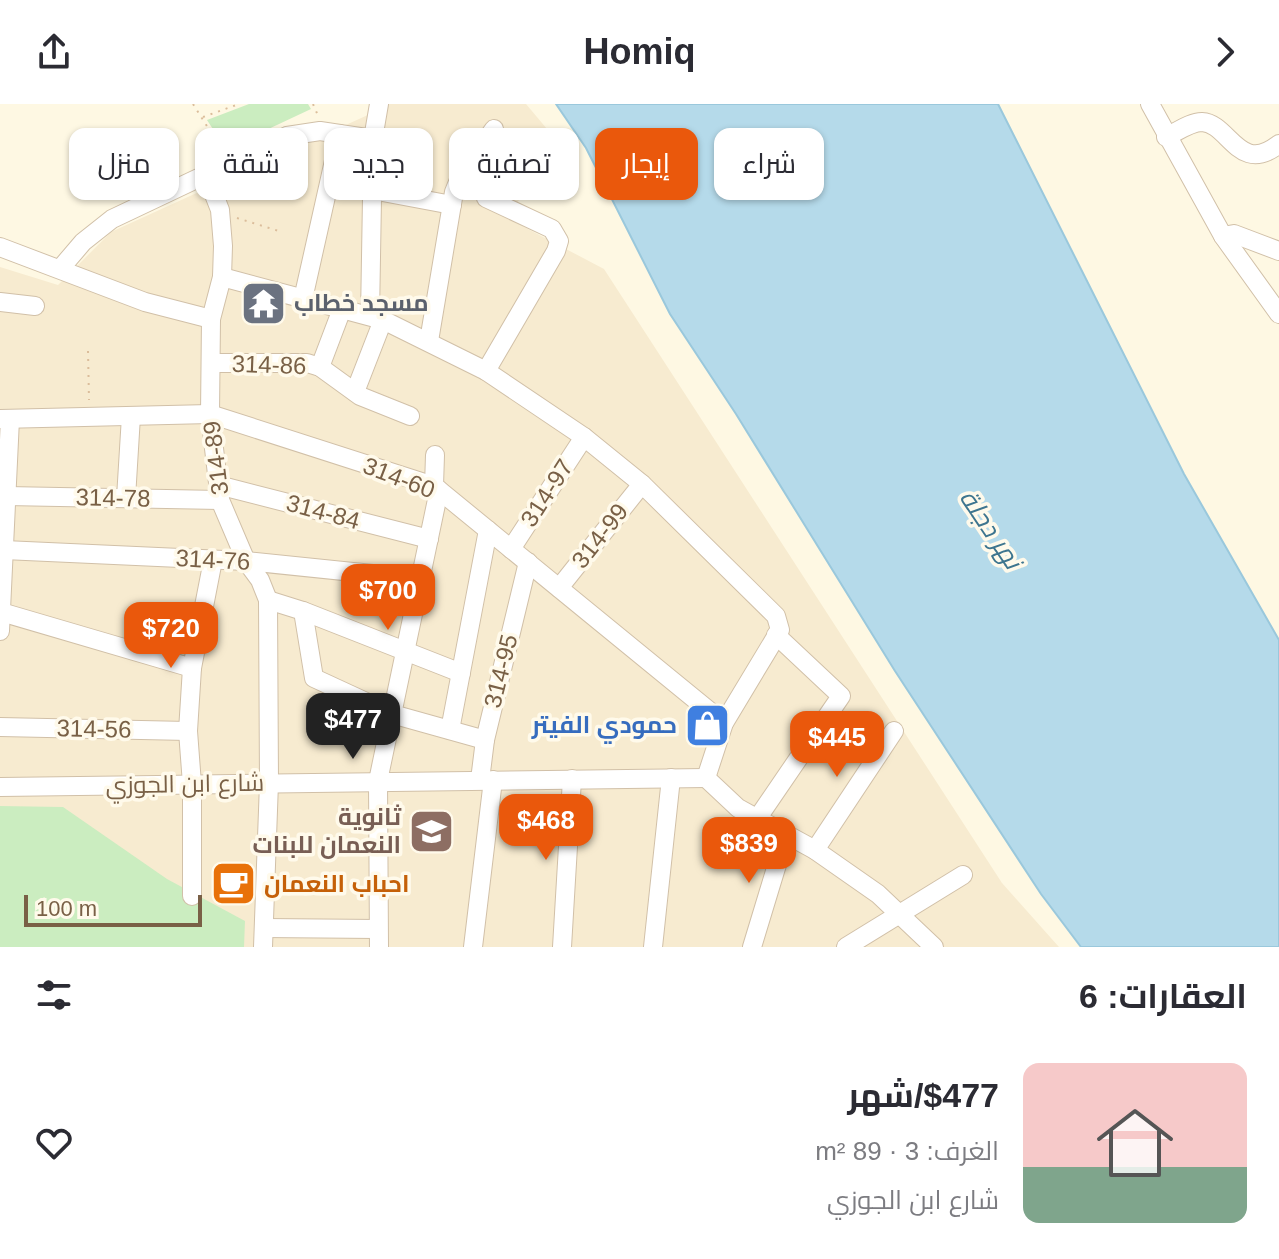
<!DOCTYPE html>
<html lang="ar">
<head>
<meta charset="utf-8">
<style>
  :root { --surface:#fff; --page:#f2f2f3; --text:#2b2b33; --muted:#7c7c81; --accent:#ea580c }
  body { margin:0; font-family:Arial,Cairo,sans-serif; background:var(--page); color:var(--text); direction:rtl; height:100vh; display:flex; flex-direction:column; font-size:30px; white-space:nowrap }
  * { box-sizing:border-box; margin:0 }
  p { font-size:26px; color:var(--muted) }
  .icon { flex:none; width:44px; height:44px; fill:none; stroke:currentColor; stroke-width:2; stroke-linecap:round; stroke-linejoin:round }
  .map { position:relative; height:843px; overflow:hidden; direction:ltr }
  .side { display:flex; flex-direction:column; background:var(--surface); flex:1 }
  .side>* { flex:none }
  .banner { position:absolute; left:24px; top:24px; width:800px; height:72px; direction:rtl; display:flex; gap:16px }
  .scale { position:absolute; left:24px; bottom:20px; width:178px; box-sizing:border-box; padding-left:8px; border:4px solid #796046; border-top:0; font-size:22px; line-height:28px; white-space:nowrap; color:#796046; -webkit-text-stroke:6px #fffaeb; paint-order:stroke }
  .price { position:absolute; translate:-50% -68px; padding:0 18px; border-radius:16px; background:var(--accent); color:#fff; font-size:26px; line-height:52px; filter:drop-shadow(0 2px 4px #0008) }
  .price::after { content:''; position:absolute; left:50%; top:48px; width:24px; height:18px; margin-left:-12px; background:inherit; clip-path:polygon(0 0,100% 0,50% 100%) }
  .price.active { background:#222; color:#fff }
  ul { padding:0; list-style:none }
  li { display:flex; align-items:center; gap:24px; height:200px; padding:0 32px }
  li span { display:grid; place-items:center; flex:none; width:224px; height:160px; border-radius:16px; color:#555 }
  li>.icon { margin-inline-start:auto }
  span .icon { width:96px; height:96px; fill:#fffc; stroke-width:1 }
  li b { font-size:34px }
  h2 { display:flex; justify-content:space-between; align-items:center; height:96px; padding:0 32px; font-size:34px }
  .pill { padding:0 28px; border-radius:16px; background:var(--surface); box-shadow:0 2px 6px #0004; font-size:28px; line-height:72px }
  .pill.active { background:var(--accent); color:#fff }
  header { display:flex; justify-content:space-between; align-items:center; height:104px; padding:0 32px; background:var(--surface); font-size:36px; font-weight:700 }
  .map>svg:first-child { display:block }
  .residential { fill:#f7ebd0 }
  .green { fill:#cbedc0 }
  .water { fill:#b5daea; stroke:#9ac8dc; stroke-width:2 }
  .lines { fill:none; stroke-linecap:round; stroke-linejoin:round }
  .minor-casing { stroke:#d1c0a8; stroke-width:20 }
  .path { stroke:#dbbd9b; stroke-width:2; stroke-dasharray:2 6; stroke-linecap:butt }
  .minor { stroke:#fff; stroke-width:18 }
  .labels { text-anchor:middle; stroke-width:7; stroke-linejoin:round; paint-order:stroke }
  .worship-label { font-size:24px; font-weight:bold; fill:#5b616d; stroke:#fffaeb; text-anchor:start }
  .street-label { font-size:24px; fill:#796046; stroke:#fffaeb }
  .shop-label { font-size:24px; font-weight:bold; fill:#366cbe; stroke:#fffaeb; text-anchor:end }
  .education-label { font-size:24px; font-weight:bold; fill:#785e54; stroke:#fffaeb; text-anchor:end }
  .food-label { font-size:24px; font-weight:bold; fill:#c56008; stroke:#fffaeb; text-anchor:start }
  .water-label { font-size:26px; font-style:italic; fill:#3d758f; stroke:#fffaeb }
</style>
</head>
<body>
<header><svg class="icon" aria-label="forward" viewBox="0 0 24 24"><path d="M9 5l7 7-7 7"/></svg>Homiq<svg class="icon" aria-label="share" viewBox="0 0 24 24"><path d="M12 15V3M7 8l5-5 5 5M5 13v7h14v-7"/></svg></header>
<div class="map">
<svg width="1279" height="843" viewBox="0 0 1279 843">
  <rect width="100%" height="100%" fill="#fef8e3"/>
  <path class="residential" d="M380,0H526L558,38L507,114L604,165L1002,779L1059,843H0V163L58,181L111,128L370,10Z"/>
  <g class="green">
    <path d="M249,0H308L311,5L226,45L207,16Z"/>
    <path d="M0,702L63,703L167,775L245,817L244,843H0Z"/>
  </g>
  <path class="water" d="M556,0H998L1184,370L1279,536V843H1081L1041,790L895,567L736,310L670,210L586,44Z"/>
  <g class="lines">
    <defs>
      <g id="minor">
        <path d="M1150,0L1223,132L1279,210"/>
        <path d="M1166,33C1177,28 1190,18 1202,18C1229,19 1239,72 1279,40"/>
        <path d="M206,70L220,106L223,142L222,173L211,215L210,310L220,396L246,457L260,476L268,496L269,679L263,843"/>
        <path d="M372,86L452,101"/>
        <path d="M1223,132L1234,130L1279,147"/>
        <path d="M0,143L145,198L211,215"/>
        <path d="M60,165L83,138L112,115L287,32L320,27L373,35"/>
        <path d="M222,173L383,216L486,267L584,333L642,380L776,512L780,526L724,619L706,674"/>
        <path d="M303,195L340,30"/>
        <path d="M0,198L35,202"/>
        <path d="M370,212L373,35L379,0"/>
        <path d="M429,237L454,88L461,71L494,25"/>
        <path d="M211,259H307L320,263L360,292L410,312"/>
        <path d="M320,263L342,205"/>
        <path d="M486,267L556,147L559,137L552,125L486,94"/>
        <path d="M355,288L383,216"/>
        <path d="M0,315L210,310L434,382L724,619"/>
        <path d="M218,381L429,435"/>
        <path d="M434,382L435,351"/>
        <path d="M6,392L220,396"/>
        <path d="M126,394L131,312"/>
        <path d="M511,445L584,333"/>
        <path d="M4,446L246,457L421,475"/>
        <path d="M559,484L642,380"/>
        <path d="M268,496L303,507L461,569"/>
        <path d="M303,507L314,574L392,610L485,636"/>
        <path d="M1,508L192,564"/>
        <path d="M0,527L10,315"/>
        <path d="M0,623L188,627"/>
        <path d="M450,626L488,426"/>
        <path d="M706,674L738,704L815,746L878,790L934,843"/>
        <path d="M480,676L485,636L528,458"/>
        <path d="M0,683L706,674"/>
        <path d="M757,715L841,592L776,531"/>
        <path d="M815,746L894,627"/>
        <path d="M192,792V680L188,627L192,564L213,456"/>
        <path d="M264,824L378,825"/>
        <path d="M379,843L378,677L439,386"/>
        <path d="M473,843L493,676"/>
        <path d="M562,843L572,675"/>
        <path d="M653,843L671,674"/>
        <path d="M752,843L786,731"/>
        <path d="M846,843L963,771"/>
      </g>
    </defs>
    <use href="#minor" class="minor-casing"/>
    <g class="path">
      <path d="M193,0L222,46"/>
      <path d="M313,0L319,14"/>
      <path d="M203,13L239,0"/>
      <path d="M237,114L282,128"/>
      <path d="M88,247L89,296"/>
    </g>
    <use href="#minor" class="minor"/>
  </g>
  <defs>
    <symbol id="temple-square" viewBox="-11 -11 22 22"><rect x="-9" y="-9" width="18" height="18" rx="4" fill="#6b7280" stroke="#fffaeb"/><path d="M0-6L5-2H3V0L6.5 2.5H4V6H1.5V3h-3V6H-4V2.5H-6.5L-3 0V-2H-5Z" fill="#fff"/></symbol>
    <symbol id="shop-square" viewBox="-11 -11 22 22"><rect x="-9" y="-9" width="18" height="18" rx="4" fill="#3f7fe0" stroke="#fffaeb"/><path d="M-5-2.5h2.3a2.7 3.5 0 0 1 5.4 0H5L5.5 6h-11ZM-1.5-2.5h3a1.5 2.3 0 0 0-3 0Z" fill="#fff"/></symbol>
    <symbol id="school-square" viewBox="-11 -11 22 22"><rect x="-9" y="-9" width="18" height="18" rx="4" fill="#8d6e63" stroke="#fffaeb"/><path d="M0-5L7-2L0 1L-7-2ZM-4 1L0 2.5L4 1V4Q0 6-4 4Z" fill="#fff"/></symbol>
    <symbol id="cafe-square" viewBox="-11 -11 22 22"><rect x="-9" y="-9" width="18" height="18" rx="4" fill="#e8710a" stroke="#fffaeb"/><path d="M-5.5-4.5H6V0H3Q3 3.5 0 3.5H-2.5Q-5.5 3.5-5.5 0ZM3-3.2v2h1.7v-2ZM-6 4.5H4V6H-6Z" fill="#fff"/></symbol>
  </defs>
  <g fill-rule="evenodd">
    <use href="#temple-square" x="238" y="174" width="51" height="51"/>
    <use href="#shop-square" x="682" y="596" width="51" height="51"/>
    <use href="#school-square" x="406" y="702" width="51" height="51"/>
    <use href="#cafe-square" x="208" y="754" width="51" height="51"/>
  </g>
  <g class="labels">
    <g class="worship-label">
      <text x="294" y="207">مسجد خطاب</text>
    </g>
    <g class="street-label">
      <text transform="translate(269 261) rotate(2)" y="8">314-86</text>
      <text transform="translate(216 354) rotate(-97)" y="8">314-89</text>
      <text transform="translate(399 374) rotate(21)" y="8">314-60</text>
      <text transform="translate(547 389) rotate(-57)" y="8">314-97</text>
      <text transform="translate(113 394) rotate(1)" y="8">314-78</text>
      <text transform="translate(323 408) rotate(15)" y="8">314-84</text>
      <text transform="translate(600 432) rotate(-52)" y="8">314-99</text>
      <text transform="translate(213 456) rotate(3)" y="8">314-76</text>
      <text transform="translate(501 567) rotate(-76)" y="8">314-95</text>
      <text transform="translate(94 625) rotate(1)" y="8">314-56</text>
      <text transform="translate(185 680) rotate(-1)" y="8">شارع ابن الجوزي</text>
    </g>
    <g class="shop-label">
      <text x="677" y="629">حمودي الفيتر</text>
    </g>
    <g class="education-label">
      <text x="401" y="721">ثانوية<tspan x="401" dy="28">النعمان للبنات</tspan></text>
    </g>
    <g class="food-label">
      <text x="264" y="788">احباب النعمان</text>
    </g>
    <g class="water-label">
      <text transform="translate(991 425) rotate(56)" y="9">نهر دجلة</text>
    </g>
  </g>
</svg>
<div class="scale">100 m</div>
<b class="price" style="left:388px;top:528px">$700</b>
<b class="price" style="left:171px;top:566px">$720</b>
<b class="price active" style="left:353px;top:657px">$477</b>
<b class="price" style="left:837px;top:675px">$445</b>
<b class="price" style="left:546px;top:758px">$468</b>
<b class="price" style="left:749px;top:781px">$839</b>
<div class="banner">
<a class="pill">شراء</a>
<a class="pill active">إيجار</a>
<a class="pill">تصفية</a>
<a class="pill">جديد</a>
<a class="pill">شقة</a>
<a class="pill">منزل</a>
</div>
</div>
<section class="side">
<h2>العقارات: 6<svg class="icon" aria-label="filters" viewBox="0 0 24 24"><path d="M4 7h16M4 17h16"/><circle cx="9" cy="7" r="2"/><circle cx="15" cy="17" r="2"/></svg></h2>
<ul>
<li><span style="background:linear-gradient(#f6c9c9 65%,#7fa58c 0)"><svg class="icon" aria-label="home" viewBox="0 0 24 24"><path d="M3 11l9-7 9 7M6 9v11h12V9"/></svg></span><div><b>$477/شهر</b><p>الغرف: 3 · 89 m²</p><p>شارع ابن الجوزي</p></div><svg class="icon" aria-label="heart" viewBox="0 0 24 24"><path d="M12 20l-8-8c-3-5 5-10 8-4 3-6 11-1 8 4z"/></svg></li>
</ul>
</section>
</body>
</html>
